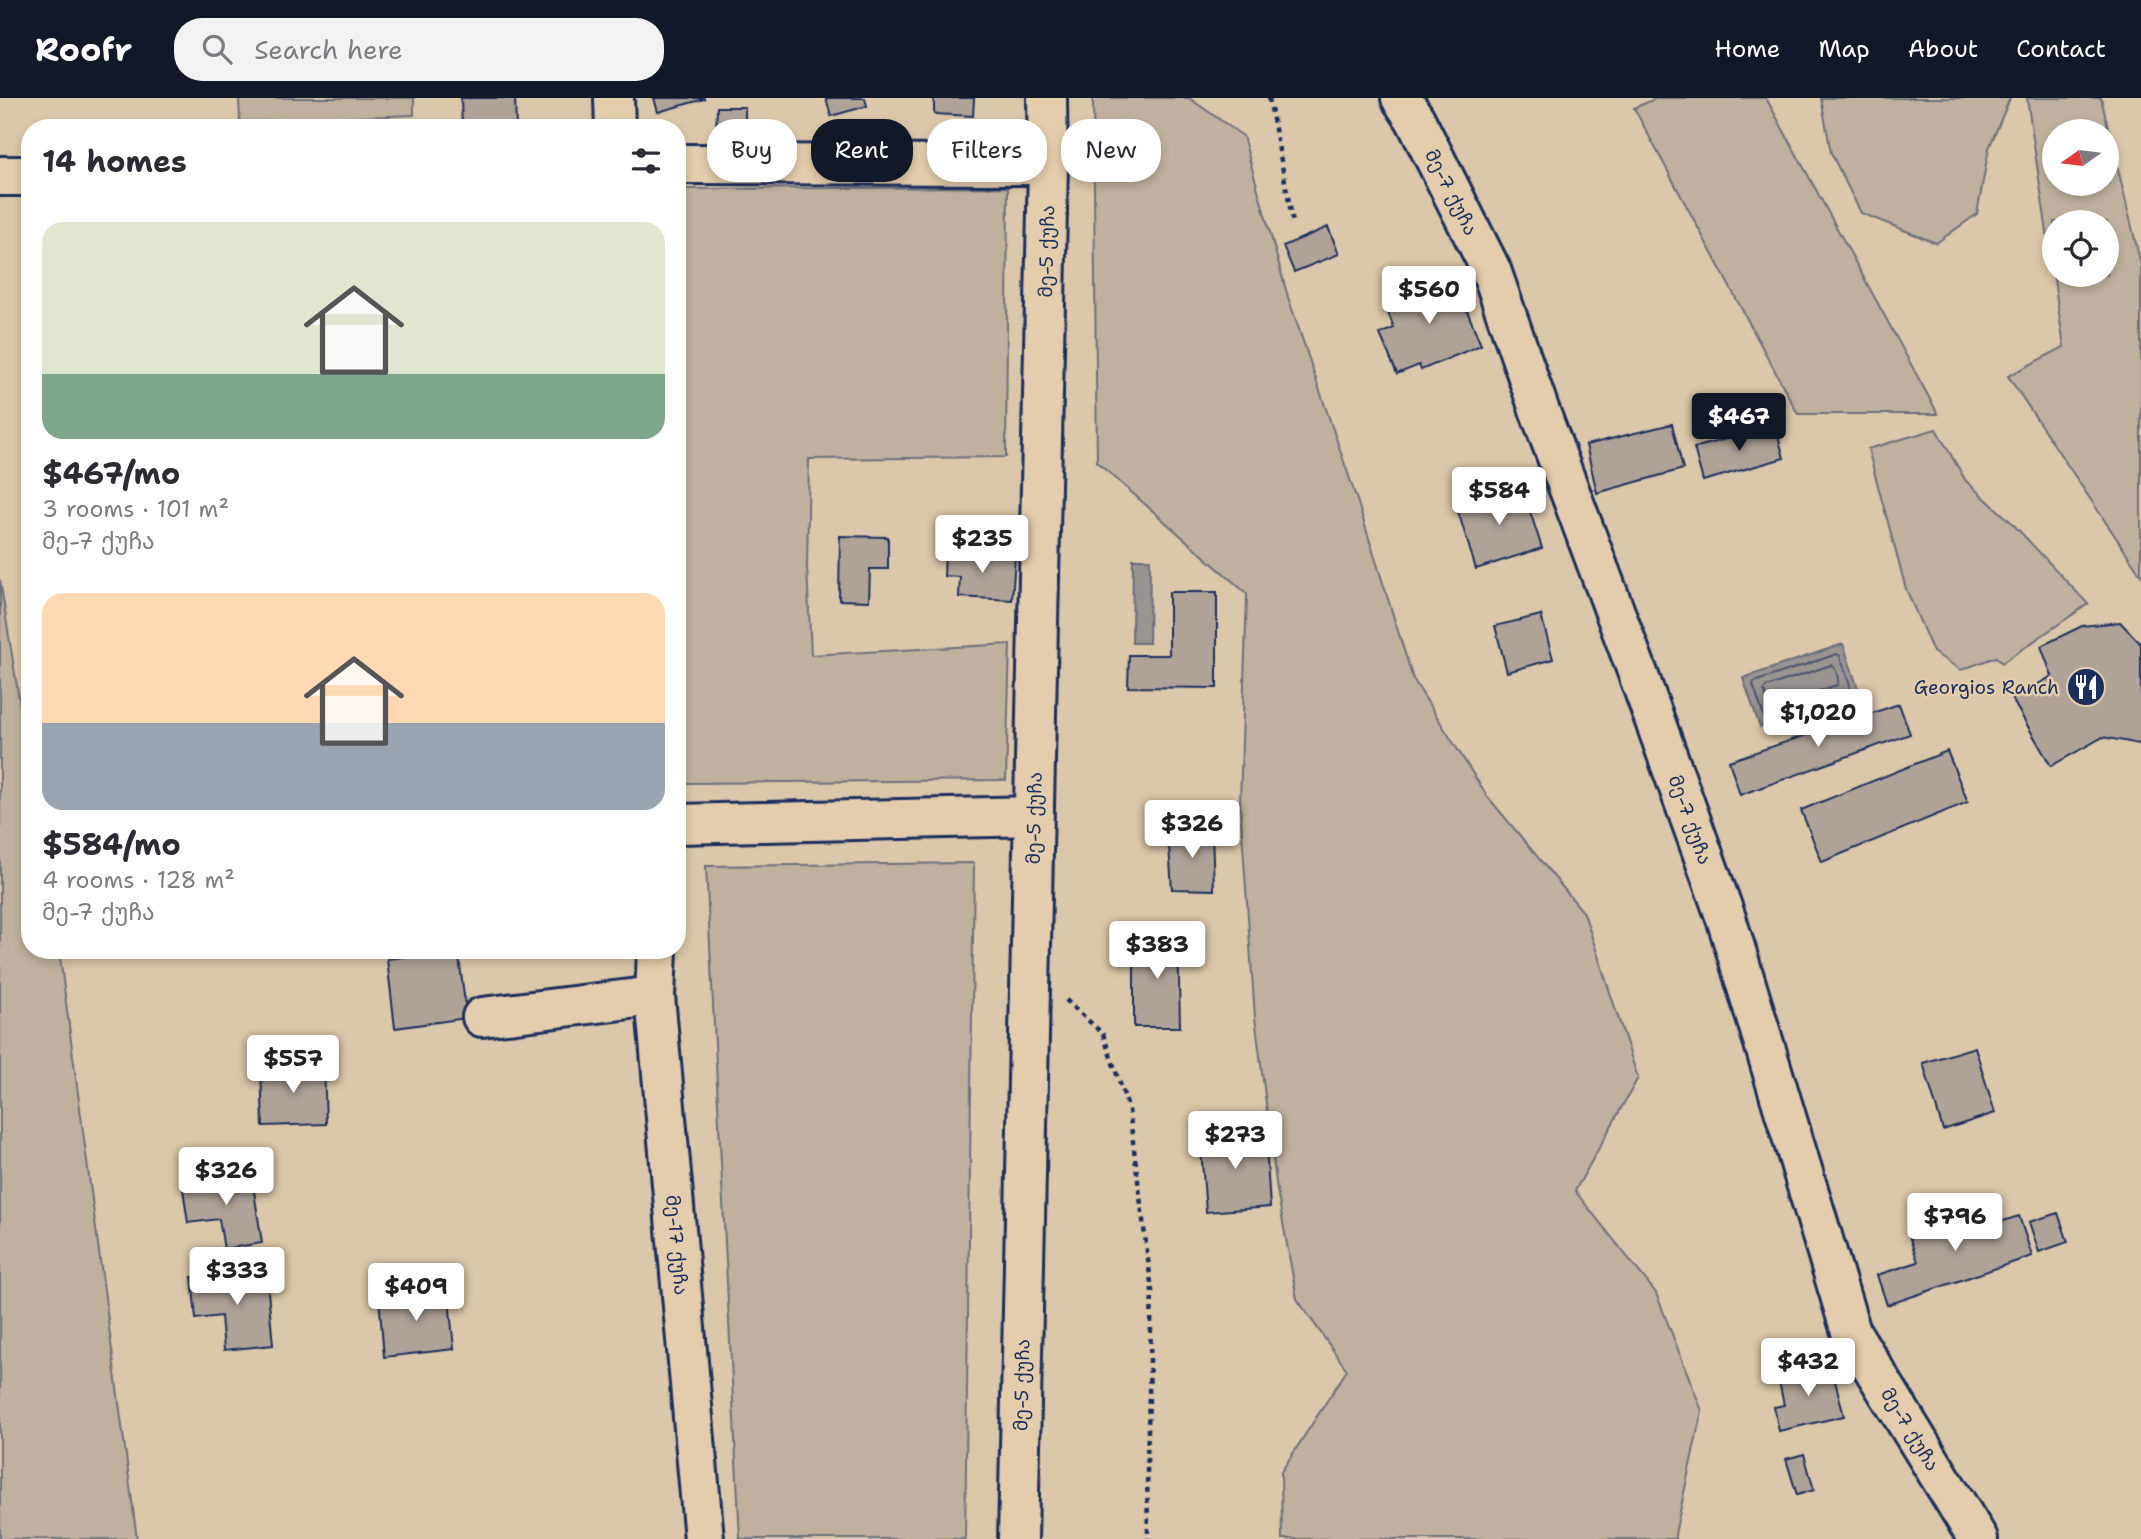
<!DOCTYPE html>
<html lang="en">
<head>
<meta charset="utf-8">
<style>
  :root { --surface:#fff; --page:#f2f2f3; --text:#2b2b33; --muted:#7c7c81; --accent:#111827 }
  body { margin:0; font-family:"Shantell Sans","Noto Sans Georgian",sans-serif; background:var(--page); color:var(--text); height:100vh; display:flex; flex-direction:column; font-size:26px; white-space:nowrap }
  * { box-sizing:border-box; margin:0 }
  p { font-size:23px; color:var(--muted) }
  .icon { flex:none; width:38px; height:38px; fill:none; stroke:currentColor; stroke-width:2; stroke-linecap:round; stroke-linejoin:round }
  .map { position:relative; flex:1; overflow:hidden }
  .side { position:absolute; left:21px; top:21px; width:665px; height:840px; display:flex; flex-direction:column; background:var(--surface); border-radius:28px; box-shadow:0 4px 10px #0003 }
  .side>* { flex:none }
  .top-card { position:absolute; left:707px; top:21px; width:665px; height:63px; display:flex; gap:14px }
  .needle { width:46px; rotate:256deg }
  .tools { position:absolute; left:2042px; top:21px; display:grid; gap:14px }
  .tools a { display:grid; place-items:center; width:77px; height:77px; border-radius:50%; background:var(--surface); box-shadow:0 4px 10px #0003; font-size:35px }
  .price { position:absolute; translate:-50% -60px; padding:0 16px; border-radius:7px; background:#fff; color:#222; font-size:23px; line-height:46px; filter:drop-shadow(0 2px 4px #0008) }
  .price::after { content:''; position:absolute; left:50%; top:42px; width:21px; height:16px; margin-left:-10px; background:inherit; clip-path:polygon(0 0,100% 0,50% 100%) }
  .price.active { background:var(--accent); color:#fff }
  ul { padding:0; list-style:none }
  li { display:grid; align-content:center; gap:14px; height:371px; padding:0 21px }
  li span { display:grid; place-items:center; height:217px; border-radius:21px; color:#555 }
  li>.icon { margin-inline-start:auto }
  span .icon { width:126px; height:126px; fill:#fffc; stroke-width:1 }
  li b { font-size:30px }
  h2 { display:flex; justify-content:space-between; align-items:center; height:84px; padding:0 21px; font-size:30px }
  .tag { padding:0 24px; border-radius:28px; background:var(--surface); box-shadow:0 4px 10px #0003; font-size:24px; line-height:63px }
  .tag.active { background:var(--accent); color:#fff }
  header { display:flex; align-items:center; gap:42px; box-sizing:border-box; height:98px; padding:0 35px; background:var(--accent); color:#fff }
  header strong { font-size:33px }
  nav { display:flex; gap:38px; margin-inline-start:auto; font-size:24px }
  .search { width:490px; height:63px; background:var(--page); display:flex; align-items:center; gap:18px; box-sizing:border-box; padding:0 24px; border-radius:28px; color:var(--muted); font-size:26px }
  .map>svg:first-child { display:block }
  .green { fill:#bfb19d; stroke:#6d707e; stroke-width:2; fill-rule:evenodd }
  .water { fill:#999490; stroke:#676c7c; stroke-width:2 }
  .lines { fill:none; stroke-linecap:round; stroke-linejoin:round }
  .shore { stroke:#4d5772; stroke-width:2 }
  .building { fill:#afa398; stroke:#1b2f5e; stroke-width:2 }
  .minor-casing { stroke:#1b2f5e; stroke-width:44 }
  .path { stroke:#1b2f5e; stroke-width:4.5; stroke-dasharray:5 5; stroke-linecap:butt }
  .minor { stroke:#e3cdac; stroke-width:38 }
  .labels { text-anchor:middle; stroke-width:5; stroke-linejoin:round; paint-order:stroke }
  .street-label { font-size:19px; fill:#1b2f5e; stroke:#e3cdac }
  .poi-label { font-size:19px; fill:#1b2f5e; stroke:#e3cdac; text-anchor:end }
</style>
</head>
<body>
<header>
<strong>Roofr</strong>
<div class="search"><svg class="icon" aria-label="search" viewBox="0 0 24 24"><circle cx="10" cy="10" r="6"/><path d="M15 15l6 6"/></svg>Search here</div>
<nav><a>Home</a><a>Map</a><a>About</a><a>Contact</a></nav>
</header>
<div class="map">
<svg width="2141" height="1441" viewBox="0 0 2141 1441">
  <rect width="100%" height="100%" fill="#dbc7a9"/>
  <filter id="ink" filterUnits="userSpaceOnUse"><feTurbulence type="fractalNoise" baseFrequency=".0143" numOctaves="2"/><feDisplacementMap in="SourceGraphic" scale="14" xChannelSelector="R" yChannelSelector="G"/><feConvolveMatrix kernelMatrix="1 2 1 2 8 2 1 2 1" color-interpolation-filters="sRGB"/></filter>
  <g filter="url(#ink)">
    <g class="green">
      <path d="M239,0H414V17L240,24Z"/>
      <path d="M1093,0H1189L1243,38L1288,199L1357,402L1413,581L1487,698L1584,815L1638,980L1575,1093L1656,1195L1702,1313L1675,1436L1676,1441H1282L1281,1374L1347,1272L1297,1201L1277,1092L1255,919L1240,705L1247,496L1097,364Z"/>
      <path d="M1657,0H1766L1938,316H1798L1634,10Z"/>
      <path d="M1821,0H2010L1989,50L1977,116L1936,145L1861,115L1831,55Z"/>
      <path d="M2027,0H2101L2141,167V477L2008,278L2064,249ZM2054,33H2107V86H2054ZM2054,124H2107V177H2054Z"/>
      <path d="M1008,89L1006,359L809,361L807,469L811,557L1010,546L1006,682L686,685L677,567V91Z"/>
      <path d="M1936,331L1966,383L2011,424L2088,506L2002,565L1996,559L1961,572L1933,554L1906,491L1868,351Z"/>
      <path d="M0,482L30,670V852H59L137,1441H0Z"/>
      <path d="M974,765L965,1441H740L706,768Z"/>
    </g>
    <g class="water">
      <path d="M1133,461H1150L1149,545H1132Z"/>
      <path d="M1843,546L1860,596L1760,629L1743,580Z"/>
    </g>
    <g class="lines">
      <g class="shore">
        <path d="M1837,556L1840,558L1850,588L1849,592L1768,619L1764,618L1753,587L1754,584Z"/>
        <path d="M1831,567C1836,570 1840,582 1837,587L1773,608L1769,607L1764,592L1766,589Z"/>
      </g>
    </g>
    <g class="building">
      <path d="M461,0H515L516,30H462Z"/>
      <path d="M654,0H704V1L658,14Z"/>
      <path d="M826,0H865L867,8L831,18Z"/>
      <path d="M934,0H974L973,18L934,16Z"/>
      <path d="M717,9H745V34L716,33Z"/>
      <path d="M1328,129L1339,156L1294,174L1283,148Z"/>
      <path d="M1452,176L1481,247L1421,272L1419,267L1397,276L1380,236L1394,230L1384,204Z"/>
      <path d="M1672,326L1683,371L1597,395L1586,347Z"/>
      <path d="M1775,327L1784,360L1703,383L1694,350Z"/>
      <path d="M1521,386L1542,450L1476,471L1456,407Z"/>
      <path d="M840,438L888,439V471H870L869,503L839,502Z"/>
      <path d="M945,455L1015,459L1012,502L959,499L960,479L944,478Z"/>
      <path d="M1169,494H1217V590L1128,589L1129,557H1169Z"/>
      <path d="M1541,517L1553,561L1507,574L1495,528Z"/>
      <path d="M2120,524L2141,546V644L2139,646L2103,639L2051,668L2012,601L2052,578L2041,548L2082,528Z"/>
      <path d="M1899,606L1910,636L1740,697L1729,663Z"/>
      <path d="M1947,653L1968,704L1822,764L1801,712Z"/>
      <path d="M1212,732L1214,792L1172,791L1168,734Z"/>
      <path d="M1178,835L1180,929H1134V839Z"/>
      <path d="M458,852L467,920L395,930L387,861Z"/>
      <path d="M1975,949L1995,1015L1943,1032L1923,965Z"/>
      <path d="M324,966L326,1026L263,1028L261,968Z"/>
      <path d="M1265,1033L1270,1109L1206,1114L1200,1038Z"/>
      <path d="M251,1074L262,1145L224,1151L219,1121L188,1125L182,1084Z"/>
      <path d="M1980,1108L1987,1128L2019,1118L2032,1158L1887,1207L1877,1177L1918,1164L1907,1132Z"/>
      <path d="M2058,1115L2068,1144L2039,1154L2029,1124Z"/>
      <path d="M266,1172L273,1247L224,1252L221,1218L196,1221L192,1179Z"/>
      <path d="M448,1192L454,1251L384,1259L379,1199Z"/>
      <path d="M1831,1267L1844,1318L1779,1333L1774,1309L1784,1307L1778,1279Z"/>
      <path d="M1804,1356L1814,1392L1797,1397L1786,1361Z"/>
    </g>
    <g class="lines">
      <defs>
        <g id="minor">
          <path d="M614,0L615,30"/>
          <path id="s1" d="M1401,0L1415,21L1491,172L1539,311L1637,573L1727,823L1851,1234L1978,1441"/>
          <path d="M677,66L1048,67"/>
          <path d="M0,78H30"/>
          <path d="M677,726L1032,718"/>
          <path id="s2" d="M657,852L655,898L704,1441"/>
          <path d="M482,919L655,898"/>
          <path id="s3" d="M1018,1441L1048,67L1047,0"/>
        </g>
      </defs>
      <use href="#minor" class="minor-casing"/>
      <g class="path">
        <path d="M1269,0L1293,125"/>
        <path d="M1066,902L1103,936L1129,1012L1152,1193L1147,1366L1148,1441"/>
      </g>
      <use href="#minor" class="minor"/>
    </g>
  </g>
  <defs>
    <symbol id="restaurant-disc" viewBox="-11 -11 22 22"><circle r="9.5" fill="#1b2f5e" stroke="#e3cdac"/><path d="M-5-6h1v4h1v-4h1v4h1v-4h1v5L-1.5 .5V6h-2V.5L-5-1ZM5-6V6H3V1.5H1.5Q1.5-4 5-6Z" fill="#fff"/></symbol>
  </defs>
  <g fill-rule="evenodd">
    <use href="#restaurant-disc" x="2064" y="567" width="44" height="44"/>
  </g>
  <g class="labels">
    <g class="street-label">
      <text dy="7" stroke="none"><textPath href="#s1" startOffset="107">მე-7 ქუჩა</textPath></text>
      <text dy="7" stroke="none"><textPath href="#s3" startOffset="1288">მე-5 ქუჩა</textPath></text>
      <text dy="7" stroke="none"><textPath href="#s3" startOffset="721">მე-5 ქუჩა</textPath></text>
      <text dy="7" stroke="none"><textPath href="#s1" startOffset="779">მე-7 ქუჩა</textPath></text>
      <text dy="7" stroke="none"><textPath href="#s2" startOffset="296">მე-17 ქუჩა</textPath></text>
      <text dy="7" stroke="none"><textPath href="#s3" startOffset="154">მე-5 ქუჩა</textPath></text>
      <text dy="7" stroke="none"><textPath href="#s1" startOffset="1430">მე-7 ქუჩა</textPath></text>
    </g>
    <g class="poi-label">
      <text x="2059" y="596">Georgios Ranch</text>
    </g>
  </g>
</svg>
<div class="tools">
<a><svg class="needle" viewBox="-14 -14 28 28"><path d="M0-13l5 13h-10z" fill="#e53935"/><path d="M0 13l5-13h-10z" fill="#7c7c81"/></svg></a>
<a><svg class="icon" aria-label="locate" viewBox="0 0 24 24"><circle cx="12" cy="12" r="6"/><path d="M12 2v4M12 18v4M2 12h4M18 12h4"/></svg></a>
</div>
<b class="price" style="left:1429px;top:228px">$560</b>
<b class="price active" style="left:1739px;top:355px">$467</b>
<b class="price" style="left:1499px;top:429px">$584</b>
<b class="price" style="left:982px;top:477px">$235</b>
<b class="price" style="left:1818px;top:651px">$1,020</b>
<b class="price" style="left:1192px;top:762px">$326</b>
<b class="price" style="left:1157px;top:883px">$383</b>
<b class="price" style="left:293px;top:997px">$557</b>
<b class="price" style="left:1235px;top:1073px">$273</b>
<b class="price" style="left:226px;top:1109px">$326</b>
<b class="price" style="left:1955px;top:1155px">$796</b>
<b class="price" style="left:237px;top:1209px">$333</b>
<b class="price" style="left:416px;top:1225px">$409</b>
<b class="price" style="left:1808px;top:1300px">$432</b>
<div class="top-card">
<a class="tag">Buy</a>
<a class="tag active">Rent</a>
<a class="tag">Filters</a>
<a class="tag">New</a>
</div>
<section class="side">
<h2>14 homes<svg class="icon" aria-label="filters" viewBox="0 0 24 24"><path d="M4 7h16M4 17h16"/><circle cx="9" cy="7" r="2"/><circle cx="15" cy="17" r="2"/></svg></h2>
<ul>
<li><span style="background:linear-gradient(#dfe7d0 70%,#7fa58c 0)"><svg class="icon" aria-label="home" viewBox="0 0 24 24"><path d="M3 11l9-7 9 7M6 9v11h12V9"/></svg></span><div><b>$467/mo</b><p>3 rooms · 101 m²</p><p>მე-7 ქუჩა</p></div></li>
<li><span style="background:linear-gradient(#ffd9b3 60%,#9aa5b1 0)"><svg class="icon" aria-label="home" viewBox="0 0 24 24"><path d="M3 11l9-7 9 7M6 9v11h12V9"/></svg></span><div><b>$584/mo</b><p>4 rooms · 128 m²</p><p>მე-7 ქუჩა</p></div></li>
</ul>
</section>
</div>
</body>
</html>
